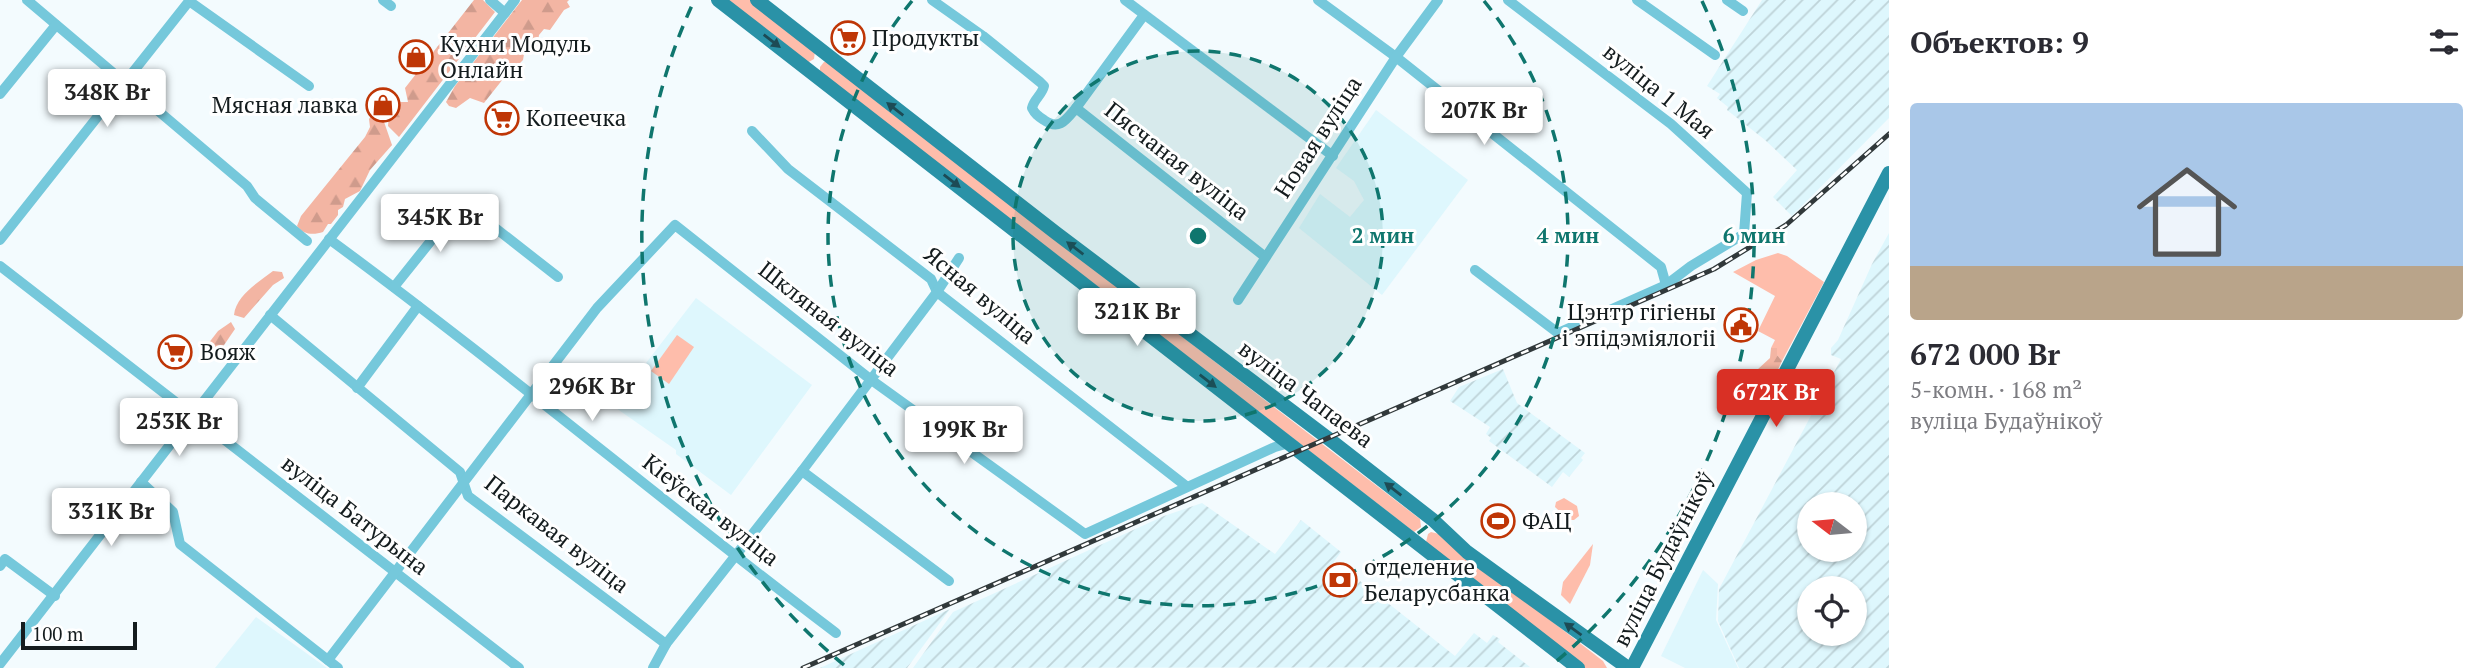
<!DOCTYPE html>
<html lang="ru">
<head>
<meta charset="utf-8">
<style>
  :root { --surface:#fff; --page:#f7f7f7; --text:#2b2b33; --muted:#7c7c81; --accent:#d93025 }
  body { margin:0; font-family:"PT Serif",serif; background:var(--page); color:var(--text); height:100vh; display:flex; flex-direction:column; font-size:26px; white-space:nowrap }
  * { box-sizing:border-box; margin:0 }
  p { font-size:23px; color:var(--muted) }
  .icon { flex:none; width:38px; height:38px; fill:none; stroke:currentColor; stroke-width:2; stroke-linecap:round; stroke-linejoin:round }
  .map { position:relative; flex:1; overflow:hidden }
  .details { display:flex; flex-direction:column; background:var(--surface); width:595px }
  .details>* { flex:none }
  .needle { width:46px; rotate:286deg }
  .fabs { position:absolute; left:1797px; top:492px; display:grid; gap:14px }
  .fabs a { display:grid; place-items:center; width:70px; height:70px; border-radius:50%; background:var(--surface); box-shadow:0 2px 5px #0004; font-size:35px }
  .scale { position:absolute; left:21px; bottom:18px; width:116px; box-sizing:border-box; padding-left:7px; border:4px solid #141c1e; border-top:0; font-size:19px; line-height:24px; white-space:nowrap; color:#141c1e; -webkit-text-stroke:5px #fff; paint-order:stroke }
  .price { position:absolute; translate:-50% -60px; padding:0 16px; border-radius:7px; background:#fff; color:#222; font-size:23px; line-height:46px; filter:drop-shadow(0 2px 4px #0008) }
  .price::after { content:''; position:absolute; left:50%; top:42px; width:21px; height:16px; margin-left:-10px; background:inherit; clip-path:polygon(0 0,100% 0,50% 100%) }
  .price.selected { background:var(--accent); color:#fff }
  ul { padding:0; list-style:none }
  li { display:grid; align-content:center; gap:14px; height:371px; padding:0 21px }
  li span { display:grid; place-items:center; height:217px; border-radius:7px; color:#555 }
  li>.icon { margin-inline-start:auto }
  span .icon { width:126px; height:126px; fill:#fffc; stroke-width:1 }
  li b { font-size:30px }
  h2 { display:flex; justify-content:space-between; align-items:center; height:84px; padding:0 21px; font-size:30px }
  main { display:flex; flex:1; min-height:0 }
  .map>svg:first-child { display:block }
  .built { fill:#def7fd }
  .industrial { fill:url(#industrial-furrows); fill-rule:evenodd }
  .grass { fill:#febdab }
  .forest { fill:url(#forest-firs) }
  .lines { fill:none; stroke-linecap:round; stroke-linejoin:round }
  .minor { stroke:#75c8db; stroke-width:10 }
  .major { stroke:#2a92a7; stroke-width:14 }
  .rail-casing { stroke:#31393b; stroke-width:5 }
  .rail { stroke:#fff; stroke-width:2.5; stroke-dasharray:8; stroke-linecap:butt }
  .oneway { fill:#1d4b55 }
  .ring { fill:none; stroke:#0f766e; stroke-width:3.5; stroke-dasharray:12 9 }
  .labels { text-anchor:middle; stroke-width:6; stroke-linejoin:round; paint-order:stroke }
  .poi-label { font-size:23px; fill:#141c1e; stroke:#fff; text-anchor:start }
  .street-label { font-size:23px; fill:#141c1e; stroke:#fff }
  .centre { fill:#0f766e; stroke:#fff; stroke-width:3.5 }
  .ring-label { font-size:21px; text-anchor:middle; font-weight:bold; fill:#0f766e; stroke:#fff; stroke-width:6; stroke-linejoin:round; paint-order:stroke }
</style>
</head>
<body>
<main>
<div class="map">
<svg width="1889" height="668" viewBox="0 0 1889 668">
  <defs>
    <pattern id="industrial-furrows" width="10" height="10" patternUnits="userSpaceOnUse" patternTransform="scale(1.75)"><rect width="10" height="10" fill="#def7fd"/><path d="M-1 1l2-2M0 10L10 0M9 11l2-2" fill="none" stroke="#bed3d8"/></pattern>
    <pattern id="forest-firs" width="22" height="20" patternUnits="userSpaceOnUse" patternTransform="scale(1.75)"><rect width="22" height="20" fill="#f3b5a3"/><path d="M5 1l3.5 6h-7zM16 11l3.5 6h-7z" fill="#cf9b8c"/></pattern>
  </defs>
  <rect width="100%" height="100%" fill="#f3fbfe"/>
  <g class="built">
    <path d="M1376,110L1468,180L1382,295L1299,228L1320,194L1350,217L1364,200L1354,181L1336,168Z"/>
    <path d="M696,298L812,385L731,495L676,454V450L613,406Z"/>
    <path d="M1703,570L1718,584L1716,620L1738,668H1685L1661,656Z"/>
    <path d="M256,617L327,668H215Z"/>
  </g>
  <g class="industrial">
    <path d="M1762,0H1889V118L1792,216L1773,197L1797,170L1765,140L1727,110L1728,107L1717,98L1720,94L1707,86Z"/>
    <path d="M1889,233V668H1739L1718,621L1719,589L1841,359L1831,355V348L1838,340L1872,264ZM1810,504H1855V550H1810ZM1810,588H1855V634H1810Z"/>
    <path d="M1503,369L1517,403L1585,453L1581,458L1583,460L1569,477L1563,472L1552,487L1489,441L1491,438L1486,434L1490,427L1450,401L1459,387Z"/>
    <path d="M1202,503L1275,554L1301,520L1341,552L1330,567L1356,586L1360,581L1455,656L1474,633L1487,643L1493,635L1500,639L1498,642L1530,667L913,668L953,612L1164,516Z"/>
    <path d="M950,609L907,668H820Z"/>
  </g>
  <g class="grass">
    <path d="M724,0H750L815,51L814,59L807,63Z"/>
    <path d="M824,62H827L1124,290L1123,297L1115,300L820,72V67Z"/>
    <path d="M1778,253L1787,256L1824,282L1782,361L1771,348L1775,340L1758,331L1775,296L1733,272L1756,260Z"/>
    <path d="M1133,299L1420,519L1421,527L1414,532L1126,309L1127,302Z"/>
    <path d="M677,335L694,347L669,384L651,371Z"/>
    <path d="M1564,498L1577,506L1579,516L1574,520H1569L1555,507L1556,502Z"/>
    <path d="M1431,532L1439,534L1603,661L1607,668H1581L1426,542L1428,534Z"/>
    <path d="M1593,544L1590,565L1570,604L1561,595L1563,582Z"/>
  </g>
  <g class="forest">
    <path d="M474,0H483L495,12L399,137L388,126L389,114L398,102H408L405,88Z"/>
    <path d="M522,0H569L567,2L570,7L564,10L550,30L544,29L539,35L537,47L524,54L523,60L516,67L513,78L503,79L484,103L470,98L456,108L449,106L446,102L455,86Z"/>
    <path d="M374,112L381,113L392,145L370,170L360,191L345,199L343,207L338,210V215L331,224H328L323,232C314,235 303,235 297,226L301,216L365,137L370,127L369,119Z"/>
    <path d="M273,271L282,272L284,278L273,285L244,318L234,315C236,295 259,282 273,271Z"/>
    <path d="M231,322L235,329L222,348L208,363L202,362L201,353L218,331Z"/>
    <path d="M1771,348H1777V355L1782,361L1767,393L1763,394L1758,391L1753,383L1757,370L1770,358Z"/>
  </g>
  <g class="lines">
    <g class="minor">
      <path d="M27,0L247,186L255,198L307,241"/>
      <path d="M383,0L391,6"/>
      <path d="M490,0L505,13"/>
      <path d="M932,0L983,36L1040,82L1044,86C1042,95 1034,99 1032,108C1035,114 1038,116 1044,120C1059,131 1066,120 1076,108L1264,256"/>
      <path d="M1125,0L1333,156"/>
      <path d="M1318,0L1396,57L1661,267L1666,285"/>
      <path d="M1637,0L1715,55"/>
      <path d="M1727,0L1743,11"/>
      <path d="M189,1L309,86"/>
      <path d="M0,94L56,25"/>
      <path d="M1076,108L1144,15"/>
      <path d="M752,131L788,169L931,279L937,292L1186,486"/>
      <path d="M329,239C502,366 665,504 836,633"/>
      <path d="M0,240L190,0"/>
      <path d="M0,266L519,668"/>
      <path d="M1475,270L1558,333L1666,285L1691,266L1744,234L1747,193L1671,124L1508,0"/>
      <path d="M394,287L462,202L558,277"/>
      <path d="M1238,300L1396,57L1438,0"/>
      <path d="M270,315L460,472L468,496L666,644"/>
      <path d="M357,388L418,306"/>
      <path d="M802,471L949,581"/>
      <path d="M141,482L173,512L180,544L338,668"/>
      <path d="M0,566L5,559L55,596"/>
      <path d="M328,660L597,308L675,225L870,379L1085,534L1275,447L1289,443"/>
      <path d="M0,664L515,0"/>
      <path d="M653,668L666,644L802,471L937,292L959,258"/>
    </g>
    <g class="major">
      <path d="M718,0L1578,668"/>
      <path d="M757,0L1056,233L1329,439L1433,520L1467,552L1628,668"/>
      <path d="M1632,668L1889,173"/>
    </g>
    <defs>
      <path id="rail" d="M803,668L1714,269L1786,225L1889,134"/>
    </defs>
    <use href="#rail" class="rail-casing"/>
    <use href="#rail" class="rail"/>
  </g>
  <defs><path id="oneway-solid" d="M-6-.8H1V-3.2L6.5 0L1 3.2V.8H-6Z" transform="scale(1.75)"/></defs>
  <g class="oneway">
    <use href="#oneway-solid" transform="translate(772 41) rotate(38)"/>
    <use href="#oneway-solid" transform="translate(895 109) rotate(-142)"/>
    <use href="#oneway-solid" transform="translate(952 181) rotate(38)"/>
    <use href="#oneway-solid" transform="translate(1075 248) rotate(-143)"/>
    <use href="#oneway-solid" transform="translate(1208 381) rotate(38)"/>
    <use href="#oneway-solid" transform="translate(1393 489) rotate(-142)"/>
    <use href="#oneway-solid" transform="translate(1573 629) rotate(-144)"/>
  </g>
  <circle cx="1198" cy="236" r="185" fill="#0f766e" fill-opacity=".12"/>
  <g class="ring">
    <circle cx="1198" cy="236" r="185"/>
    <path d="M1484 1A370 370 0 1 1 912 1"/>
    <path d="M844 665A556 556 0 0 1 694 1M1702 1A556 556 0 0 1 1552 665"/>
  </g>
  <defs>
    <symbol id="supermarket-ring" viewBox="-11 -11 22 22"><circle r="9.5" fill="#fff" stroke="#bf3606" stroke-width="1.5"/><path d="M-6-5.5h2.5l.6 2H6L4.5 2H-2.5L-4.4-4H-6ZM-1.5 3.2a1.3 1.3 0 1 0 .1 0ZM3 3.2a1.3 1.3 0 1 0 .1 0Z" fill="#bf3606"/></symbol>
    <symbol id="shop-ring" viewBox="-11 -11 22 22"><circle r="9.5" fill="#fff" stroke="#bf3606" stroke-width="1.5"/><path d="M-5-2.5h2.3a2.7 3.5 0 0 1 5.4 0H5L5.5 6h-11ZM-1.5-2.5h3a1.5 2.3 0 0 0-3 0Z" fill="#bf3606"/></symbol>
    <symbol id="civic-ring" viewBox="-11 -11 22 22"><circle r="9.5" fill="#fff" stroke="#bf3606" stroke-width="1.5"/><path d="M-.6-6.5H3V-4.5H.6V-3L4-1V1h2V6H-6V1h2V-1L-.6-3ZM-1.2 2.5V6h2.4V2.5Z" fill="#bf3606"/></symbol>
    <symbol id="stadium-ring" viewBox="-11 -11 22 22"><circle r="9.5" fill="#fff" stroke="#bf3606" stroke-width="1.5"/><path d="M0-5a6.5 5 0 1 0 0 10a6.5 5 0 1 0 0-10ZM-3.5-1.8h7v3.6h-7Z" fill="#bf3606"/></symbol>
    <symbol id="bank-ring" viewBox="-11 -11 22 22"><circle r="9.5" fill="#fff" stroke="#bf3606" stroke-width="1.5"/><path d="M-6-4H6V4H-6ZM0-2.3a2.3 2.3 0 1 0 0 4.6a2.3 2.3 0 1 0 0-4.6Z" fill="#bf3606"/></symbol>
  </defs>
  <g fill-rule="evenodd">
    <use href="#supermarket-ring" x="829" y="19" width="38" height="38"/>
    <use href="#shop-ring" x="397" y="38" width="38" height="38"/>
    <use href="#shop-ring" x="364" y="86" width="38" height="38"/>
    <use href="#supermarket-ring" x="483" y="99" width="38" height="38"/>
    <use href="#civic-ring" x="1722" y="306" width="38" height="38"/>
    <use href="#supermarket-ring" x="156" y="333" width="38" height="38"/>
    <use href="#stadium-ring" x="1479" y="502" width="38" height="38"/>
    <use href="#bank-ring" x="1321" y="561" width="38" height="38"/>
  </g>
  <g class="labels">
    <g class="poi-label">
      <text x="872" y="46">Продукты</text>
      <text x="440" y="52">Кухни Модуль<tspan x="440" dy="26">Онлайн</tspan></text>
      <text x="358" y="113" text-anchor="end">Мясная лавка</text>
      <text x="526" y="126">Копеечка</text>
      <text x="1716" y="320" text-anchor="end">Цэнтр гігіены<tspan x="1716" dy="26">і эпідэміялогіі</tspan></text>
      <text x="200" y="360">Вояж</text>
      <text x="1522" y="529">ФАЦ</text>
      <text x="1364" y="575">отделение<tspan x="1364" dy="26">Беларусбанка</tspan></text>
    </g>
    <g class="street-label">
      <text transform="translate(1659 91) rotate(39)" y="8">вуліца 1 Мая</text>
      <text transform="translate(1318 137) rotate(-57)" y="8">Новая вуліца</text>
      <text transform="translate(1177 161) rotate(38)" y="8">Пясчаная вуліца</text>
      <text transform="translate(980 295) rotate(40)" y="8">Ясная вуліца</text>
      <text transform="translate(829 319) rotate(38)" y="8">Шкляная вуліца</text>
      <text transform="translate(1306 394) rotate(37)" y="8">вуліца Чапаева</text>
      <text transform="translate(711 510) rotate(38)" y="8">Кіеўская вуліца</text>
      <text transform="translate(355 515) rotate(38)" y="8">вуліца Батурына</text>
      <text transform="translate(557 534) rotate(38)" y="8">Паркавая вуліца</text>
      <text transform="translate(1663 559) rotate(-63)" y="8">вуліца Будаўнікоў</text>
    </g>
  </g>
  <circle cx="1198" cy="236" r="10" class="centre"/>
  <g class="ring-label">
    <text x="1383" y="243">2 мин</text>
    <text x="1568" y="243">4 мин</text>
    <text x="1754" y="243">6 мин</text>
  </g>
</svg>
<div class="fabs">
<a><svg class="needle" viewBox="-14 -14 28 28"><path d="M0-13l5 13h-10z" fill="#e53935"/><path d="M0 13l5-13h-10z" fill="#7c7c81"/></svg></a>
<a><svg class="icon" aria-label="locate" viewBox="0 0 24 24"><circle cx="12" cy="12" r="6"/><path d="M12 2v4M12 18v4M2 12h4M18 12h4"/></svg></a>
</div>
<div class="scale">100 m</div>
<b class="price" style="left:107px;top:129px">348K Br</b>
<b class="price" style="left:1484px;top:147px">207K Br</b>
<b class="price" style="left:440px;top:254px">345K Br</b>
<b class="price" style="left:1137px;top:348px">321K Br</b>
<b class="price" style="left:592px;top:423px">296K Br</b>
<b class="price selected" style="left:1776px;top:429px">672K Br</b>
<b class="price" style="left:179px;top:458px">253K Br</b>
<b class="price" style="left:964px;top:466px">199K Br</b>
<b class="price" style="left:111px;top:548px">331K Br</b>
</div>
<section class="details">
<h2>Объектов: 9<svg class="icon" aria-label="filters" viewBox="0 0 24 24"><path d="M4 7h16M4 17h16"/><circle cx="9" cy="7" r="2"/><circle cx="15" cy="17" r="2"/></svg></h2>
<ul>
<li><span style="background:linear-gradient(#a9c7e8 75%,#b9a48a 0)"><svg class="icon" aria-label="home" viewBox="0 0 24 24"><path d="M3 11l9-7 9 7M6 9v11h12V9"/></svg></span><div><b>672 000 Br</b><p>5-комн. · 168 m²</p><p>вуліца Будаўнікоў</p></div></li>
</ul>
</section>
</main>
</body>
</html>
